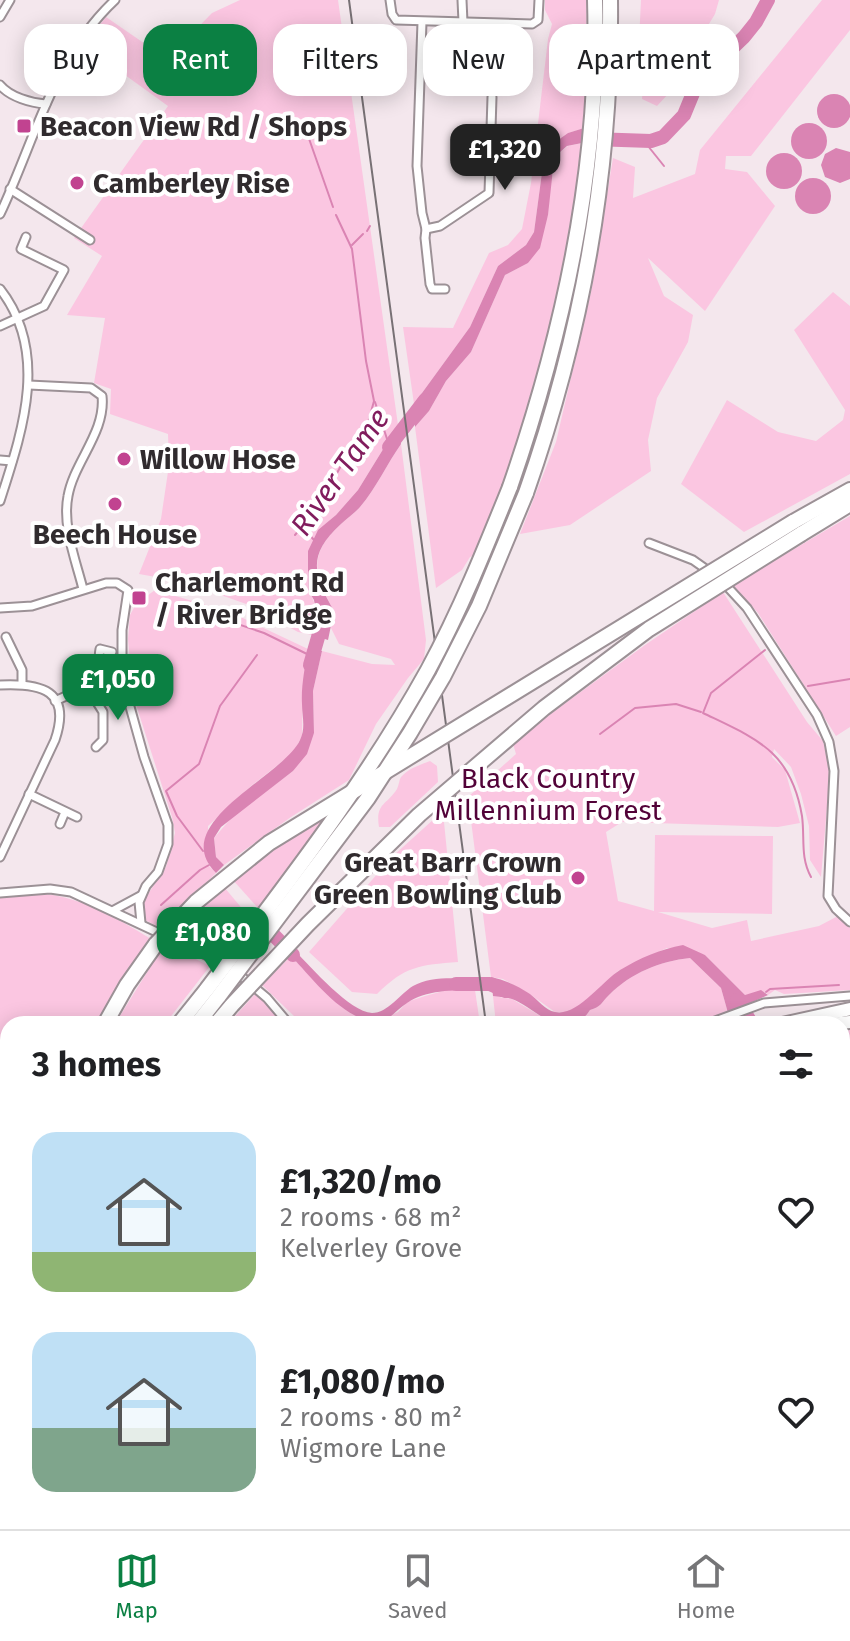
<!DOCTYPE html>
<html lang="en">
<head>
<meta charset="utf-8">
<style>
  :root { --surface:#fff; --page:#f2f2f2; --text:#202124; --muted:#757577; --line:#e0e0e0; --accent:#0b8043 }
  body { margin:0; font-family:"Fira Sans",sans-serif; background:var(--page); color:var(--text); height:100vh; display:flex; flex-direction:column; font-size:30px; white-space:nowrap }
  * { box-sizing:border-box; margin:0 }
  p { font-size:26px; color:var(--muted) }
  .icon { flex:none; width:44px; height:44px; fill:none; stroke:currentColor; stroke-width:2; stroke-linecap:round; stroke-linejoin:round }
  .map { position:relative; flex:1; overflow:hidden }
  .panel { position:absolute; left:0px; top:1016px; width:850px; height:514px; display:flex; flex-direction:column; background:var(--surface); border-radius:24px 24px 0 0; box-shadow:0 4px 20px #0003 }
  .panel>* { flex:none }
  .banner { position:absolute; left:24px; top:24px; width:802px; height:72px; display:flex; gap:16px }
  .price { position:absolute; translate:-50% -68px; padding:0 18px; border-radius:16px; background:var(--accent); color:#fff; font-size:26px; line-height:52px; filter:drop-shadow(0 2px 4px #0008) }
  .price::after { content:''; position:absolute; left:50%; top:48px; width:24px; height:18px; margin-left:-12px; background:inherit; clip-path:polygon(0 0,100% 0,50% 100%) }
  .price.active { background:#222; color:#fff }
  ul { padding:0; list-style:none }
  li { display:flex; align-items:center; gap:24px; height:200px; padding:0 32px }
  li span { display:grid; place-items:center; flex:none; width:224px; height:160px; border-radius:24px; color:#555 }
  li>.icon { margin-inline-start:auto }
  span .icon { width:96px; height:96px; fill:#fffc; stroke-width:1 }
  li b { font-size:34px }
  h2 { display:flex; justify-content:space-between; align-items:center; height:96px; padding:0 32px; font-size:34px }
  .tag { padding:0 28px; border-radius:24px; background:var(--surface); box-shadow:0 4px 20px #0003; font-size:28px; line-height:72px }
  .tag.active { background:var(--accent); color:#fff }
  .tabs { display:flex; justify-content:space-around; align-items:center; height:112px; border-top:2px solid var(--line); background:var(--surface); font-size:22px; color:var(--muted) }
  .tabs a { display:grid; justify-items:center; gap:4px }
  .tabs .active { color:var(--accent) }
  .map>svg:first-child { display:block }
  .green { fill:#fbc6e1 }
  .water { fill:#da84b3 }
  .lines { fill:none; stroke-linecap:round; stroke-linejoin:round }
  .stream { stroke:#da84b3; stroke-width:2 }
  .river { stroke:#da84b3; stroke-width:14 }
  .minor-casing { stroke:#9c9196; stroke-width:11 }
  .tertiary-casing { stroke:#9c9196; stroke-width:13 }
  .trunk-casing { stroke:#9c9196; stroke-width:16 }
  .motorway-casing { stroke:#9c9196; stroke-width:18 }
  .minor { stroke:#fff; stroke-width:7 }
  .tertiary { stroke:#fff; stroke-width:9 }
  .trunk { stroke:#fff; stroke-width:12 }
  .motorway { stroke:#fff; stroke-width:14 }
  .rail { stroke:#787175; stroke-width:2 }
  .motorway-bridge-casing { stroke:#9c9196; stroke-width:18; stroke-linecap:butt }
  .motorway-bridge { stroke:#fff; stroke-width:14 }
  .poi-dot { fill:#c14390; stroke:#fff; stroke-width:3 }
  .labels { text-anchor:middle; stroke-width:8; stroke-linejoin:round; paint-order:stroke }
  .poi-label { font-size:28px; font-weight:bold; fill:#302b2e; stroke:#fff; text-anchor:start }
  .park-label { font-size:28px; fill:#520238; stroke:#fff }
  .water-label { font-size:30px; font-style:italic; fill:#811c5d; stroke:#fff }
</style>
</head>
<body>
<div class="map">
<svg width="850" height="1529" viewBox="0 0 850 1529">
  <rect width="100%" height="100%" fill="#f4e7ed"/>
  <g class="green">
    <path d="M240,0H338L398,425L358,490L336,515L319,530L308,590C318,605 317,617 312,635L298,632L274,619L273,610L257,601L249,605L184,582L139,574L161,519L169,465L168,434L110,414L111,389L94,383L105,318L67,315L102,256L74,238L168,106L107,62L79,51L106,17L167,59L212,13Z"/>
    <path d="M545,0H587L584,128L568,133L551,145L543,165L534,232L526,245L498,266L470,327L414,404L403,327L453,328L489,253L508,245L522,229L531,183L548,39L552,24L545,10Z"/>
    <path d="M641,0H719L715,14L701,37L682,79L657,106L642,99L645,64L638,62Z"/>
    <path d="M822,0H850V30L751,156H726L725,169L747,172L775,206L705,311L648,258L664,296L693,315L688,342L657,398L648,440L651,471L570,525L520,534L556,442L592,287L613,158L635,167L633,198L695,174L700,150Z"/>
    <path d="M582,143L573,230L559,309L508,480L477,554L470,557L462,570L436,588L415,427L429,411L446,381L471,352L505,275L528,263L548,215L549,188L559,153L568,146Z"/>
    <path d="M833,292L850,306V474L744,532L681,484L727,400L778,432L816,441L843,420L845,410L794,330Z"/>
    <path d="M401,444L426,640L424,659L408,678L376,724L349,780L291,817L224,865L216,857L214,838L233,816L293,771L314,733L313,691L322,651L372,664L395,665L391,659L339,644L331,628L334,611C314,574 307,555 341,524C347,518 355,513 360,507C376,488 387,464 401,444Z"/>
    <path d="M850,516V727L836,736L758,613L733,585Z"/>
    <path d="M155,590L230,612L308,649L303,685L302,736L293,753L251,786L208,826V865L216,873L161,928L143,919L144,900L166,867L175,833L172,817L133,695L128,639L130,615L136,604Z"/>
    <path d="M723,592L807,722L823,741L830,772L821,877L810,860L809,826L801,794L791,767L774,749L772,757L785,770L800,823L778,827L622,822L606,832L618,901L654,911L655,835L773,836L772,914L658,912L712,928L747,920L751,941L819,926L838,916L850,928V990L784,994L775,990L768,995L766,992L745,995L705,955L667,948L618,971L580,1006L567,1012H555L531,995L503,979L491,977L468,797L516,754L513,744L530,729L645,645Z"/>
    <path d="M430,761L437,766L438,782L390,827H379C375,803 387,805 397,789C399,785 399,780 401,777C409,768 420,765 430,761Z"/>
    <path d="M331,811L258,908L232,879L252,863Z"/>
    <path d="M434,819L444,822L458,962C420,965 405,966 377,994L352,992L309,952L393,856Z"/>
    <path d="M224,887L250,918L221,956L177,934L202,907Z"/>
    <path d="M34,893C78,895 114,916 151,939L96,1024H8V1183L0,1198V896Z"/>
    <path d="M167,945L210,966L165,1024H115L154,961Z"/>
    <path d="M291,956C316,981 338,1011 373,1023L398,1012L407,1002L425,996L447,990H475L480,1024H299L294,1016L262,985Z"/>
    <path d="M690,958L721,988L728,1013L697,1024H571L584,1018L590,1010C601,1007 601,1003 609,995C631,973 660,961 690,958Z"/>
    <path d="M256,993L284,1024H275L268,1016L260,1024H228Z"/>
    <path d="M493,996L512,999L554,1024H496Z"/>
    <path d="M850,1030V1529H655L651,1522H842V1032Z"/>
    <path d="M8,1298V1392L0,1396V1309Z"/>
    <path d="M13,1522H620L624,1529H17Z"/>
  </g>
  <g class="water">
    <circle cx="834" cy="111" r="17"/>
    <circle cx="809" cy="141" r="18"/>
    <path d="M584,128L582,143L567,146L559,153L553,169L548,215L540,248L528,263L505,275L471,352L446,381L429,411L415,427L414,404L470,327L498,266L526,245L534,232L543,165L551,145L568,133Z"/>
    <path d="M836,148L850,152V179L840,183L825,177L821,165L825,154Z"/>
    <circle cx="784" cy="171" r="18"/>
    <circle cx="813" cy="196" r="18"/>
    <path d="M398,425L401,444C387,464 376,488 360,507C355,513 347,518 341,524C307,555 313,574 334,611L328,640L312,635L317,617L314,600L308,590V551L318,530L336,515L358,490Z"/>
    <path d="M308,649L322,651L313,691L314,733L307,754L293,771L221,827L214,838L216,857L224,865L216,873C166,823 283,777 300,740C306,728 302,716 302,704C301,686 305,667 308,649Z"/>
    <path d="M683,945L705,955L745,995L761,990L768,995L728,1013L721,988L690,958C660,961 631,973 609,995C601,1003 601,1007 590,1010C566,1047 535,1007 512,999C507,997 498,997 493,996L491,977C505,980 518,986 530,994C538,1000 545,1010 555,1012C577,1017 602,981 620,970C640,958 661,949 683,945Z"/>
    <path d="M295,951C311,967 350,1012 372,1013C388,1013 400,994 413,986C430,976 455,978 474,979L475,990C454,990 425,990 407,1003C398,1009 391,1017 382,1023C344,1022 315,981 291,956Z"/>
  </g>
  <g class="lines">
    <g class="stream">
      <path d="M297,131L307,133L333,207"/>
      <path d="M644,141L664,166"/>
      <path d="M367,231L370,226"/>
      <path d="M352,245L363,234"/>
      <path d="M375,402L388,442"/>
      <path d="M303,528L315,541"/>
      <path d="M295,535L320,505L344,460L363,441L374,401L366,361L352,249L336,215"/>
      <path d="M220,618L264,633L307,654"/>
      <path d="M765,650L711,693L703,713C757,739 791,751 802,816C805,838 800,857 811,877"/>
      <path d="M808,686L850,679"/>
      <path d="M600,734L635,708L676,704L701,712"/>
      <path d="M203,851L177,816L166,791L199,764L220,706L257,655"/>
      <path d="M161,905L200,870L209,865"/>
      <path d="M766,992L770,989L839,985"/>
      <path d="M619,1522L627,1529"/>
      <path d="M698,1522L719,1529"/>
      <path d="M735,1529L737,1522"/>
      <path d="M752,1529L756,1522"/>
    </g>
    <g class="river">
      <path d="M592,139L651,141L663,137L684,115L698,81L744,37L756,22L768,0"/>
      <path d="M389,447L425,400"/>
      <path d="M310,665L323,620"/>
      <path d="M260,921L293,955"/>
      <path d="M456,984H490L506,991"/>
      <path d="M737,1000L752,1024"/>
      <path d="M842,1154L850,1163"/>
    </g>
    <defs>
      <g id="minor">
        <path d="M390,0L392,14L396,20L532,24L538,20L539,0"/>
        <path d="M462,0L463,22"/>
        <path d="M0,17L10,0"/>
        <path d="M422,22L417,166L422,213L426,229L425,238L430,284L432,289H445"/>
        <path d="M0,85C10,97 31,103 46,104"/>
        <path d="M10,189L90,240"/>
        <path d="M0,214C35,140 53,58 115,0"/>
        <path d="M426,229L440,226L489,193L492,97"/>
        <path d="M0,289C50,353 22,432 0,501"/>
        <path d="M0,326L44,306L64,270L21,249L26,237"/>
        <path d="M29,385L91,388L102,396C106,432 74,462 68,496C62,526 76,561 83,589"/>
        <path d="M0,460L12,461"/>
        <path d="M649,543L693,560L710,572"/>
        <path d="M723,582L747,608L817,715L829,742L834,771L828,896L836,909L850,922"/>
        <path d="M0,608L32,606L106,583H117L128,590L122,630V662L127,696L144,757L168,825V844L158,872L146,886L139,902L141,923"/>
        <path d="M6,637L22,670V684"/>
        <path d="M0,685C41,683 72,690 55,740L0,857"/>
        <path d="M93,696L103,712V740L96,747"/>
        <path d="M55,701L66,696H93C103,683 97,664 100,649L112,652"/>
        <path d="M29,794L77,817"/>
        <path d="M60,824L65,812"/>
        <path d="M0,893L50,889L71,892L225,964"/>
        <path d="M114,910L140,896"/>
        <path d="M235,971L267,998L289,1024"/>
        <path d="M707,1024L764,1003L850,996"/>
      </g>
      <path id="tertiary" d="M0,1524L3,1529"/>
      <g id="trunk">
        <path d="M782,1024L850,1009"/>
        <path d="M832,1024L850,1022"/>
        <path d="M0,1404L8,1401"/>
        <path d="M0,1421L8,1417"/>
      </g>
      <g id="motorway">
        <path d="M510,487C564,331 600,166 595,0"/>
        <path d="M526,493C582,334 612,169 610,0"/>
        <path d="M793,522L850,490"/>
        <path d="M801,534L850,504"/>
        <path d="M105,1024L127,985L156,944"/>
        <path d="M179,1024L207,989"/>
        <path d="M197,1024L219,996"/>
        <path d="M216,1024L232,1005"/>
        <path d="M0,1216L8,1200"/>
        <path d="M0,1258L8,1248"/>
        <path d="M0,1285L8,1273"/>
      </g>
    </defs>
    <use href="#minor" class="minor-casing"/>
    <use href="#tertiary" class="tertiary-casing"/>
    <use href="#trunk" class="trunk-casing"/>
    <use href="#motorway" class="motorway-casing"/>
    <use href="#minor" class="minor"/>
    <use href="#tertiary" class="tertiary"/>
    <use href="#trunk" class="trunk"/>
    <use href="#motorway" class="motorway"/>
    <g class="rail">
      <path d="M349,0L486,1024"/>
      <path d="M641,1522L644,1529"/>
    </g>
    <defs>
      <g id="motorway-bridge">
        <path d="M156,944L196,902L269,843L793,522"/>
        <path d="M207,989C285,886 365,784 428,670C460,611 485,549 510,487"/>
        <path d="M219,996L368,798L410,733L443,677L479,606L526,493"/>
        <path d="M232,1005L308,924L419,815L544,708L649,629L801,534"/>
      </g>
    </defs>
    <use href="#motorway-bridge" class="motorway-bridge-casing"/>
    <use href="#motorway-bridge" class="motorway-bridge"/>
  </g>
  <g class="poi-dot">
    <rect x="16" y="118" width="16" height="16" rx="4"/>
    <circle cx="77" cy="183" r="8"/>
    <circle cx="124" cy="459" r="8"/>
    <circle cx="115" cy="504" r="8"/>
    <rect x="131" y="590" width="16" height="16" rx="4"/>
    <circle cx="578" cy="878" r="8"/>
  </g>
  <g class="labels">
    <g class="poi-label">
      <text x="40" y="136">Beacon View Rd / Shops</text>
      <text x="93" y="193">Camberley Rise</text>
      <text x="140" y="469">Willow Hose</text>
      <text x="115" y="544" text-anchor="middle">Beech House</text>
      <text x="155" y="592">Charlemont Rd<tspan x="155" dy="32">/ River Bridge</tspan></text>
      <text x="562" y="872" text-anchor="end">Great Barr Crown<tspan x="562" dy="32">Green Bowling Club</tspan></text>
    </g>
    <g class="park-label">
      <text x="548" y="788">Black Country<tspan x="548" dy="32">Millennium Forest</tspan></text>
    </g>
    <g class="water-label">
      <text transform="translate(340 472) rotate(-55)" y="10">River Tame</text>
    </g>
  </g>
</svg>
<b class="price active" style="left:505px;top:192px">£1,320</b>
<b class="price" style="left:118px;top:722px">£1,050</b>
<b class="price" style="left:213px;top:975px">£1,080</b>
<div class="banner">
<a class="tag">Buy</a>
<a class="tag active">Rent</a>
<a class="tag">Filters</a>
<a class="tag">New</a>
<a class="tag">Apartment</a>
</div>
<section class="panel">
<h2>3 homes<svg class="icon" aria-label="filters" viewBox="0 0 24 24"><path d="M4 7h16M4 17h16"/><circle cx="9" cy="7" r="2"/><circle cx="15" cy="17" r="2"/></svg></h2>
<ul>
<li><span style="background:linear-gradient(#bfe0f5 75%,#8fb573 0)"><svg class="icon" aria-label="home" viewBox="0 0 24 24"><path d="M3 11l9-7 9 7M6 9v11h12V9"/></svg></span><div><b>£1,320/mo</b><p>2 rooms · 68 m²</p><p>Kelverley Grove</p></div><svg class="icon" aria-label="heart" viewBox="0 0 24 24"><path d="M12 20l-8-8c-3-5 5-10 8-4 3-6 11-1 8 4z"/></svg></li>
<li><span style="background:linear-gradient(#bfe0f5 60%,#7fa58c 0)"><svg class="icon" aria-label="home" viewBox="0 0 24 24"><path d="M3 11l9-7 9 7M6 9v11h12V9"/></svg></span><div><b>£1,080/mo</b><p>2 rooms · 80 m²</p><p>Wigmore Lane</p></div><svg class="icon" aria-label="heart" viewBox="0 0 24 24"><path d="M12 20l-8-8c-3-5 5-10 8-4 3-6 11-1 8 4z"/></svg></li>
</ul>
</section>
</div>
<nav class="tabs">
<a class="active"><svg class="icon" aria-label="map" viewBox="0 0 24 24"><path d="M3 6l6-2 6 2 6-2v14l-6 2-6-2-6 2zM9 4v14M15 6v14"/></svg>Map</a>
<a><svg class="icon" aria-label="saved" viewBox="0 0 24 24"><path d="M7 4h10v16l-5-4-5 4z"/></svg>Saved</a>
<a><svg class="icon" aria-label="home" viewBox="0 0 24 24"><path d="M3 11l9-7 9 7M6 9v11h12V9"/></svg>Home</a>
</nav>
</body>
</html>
